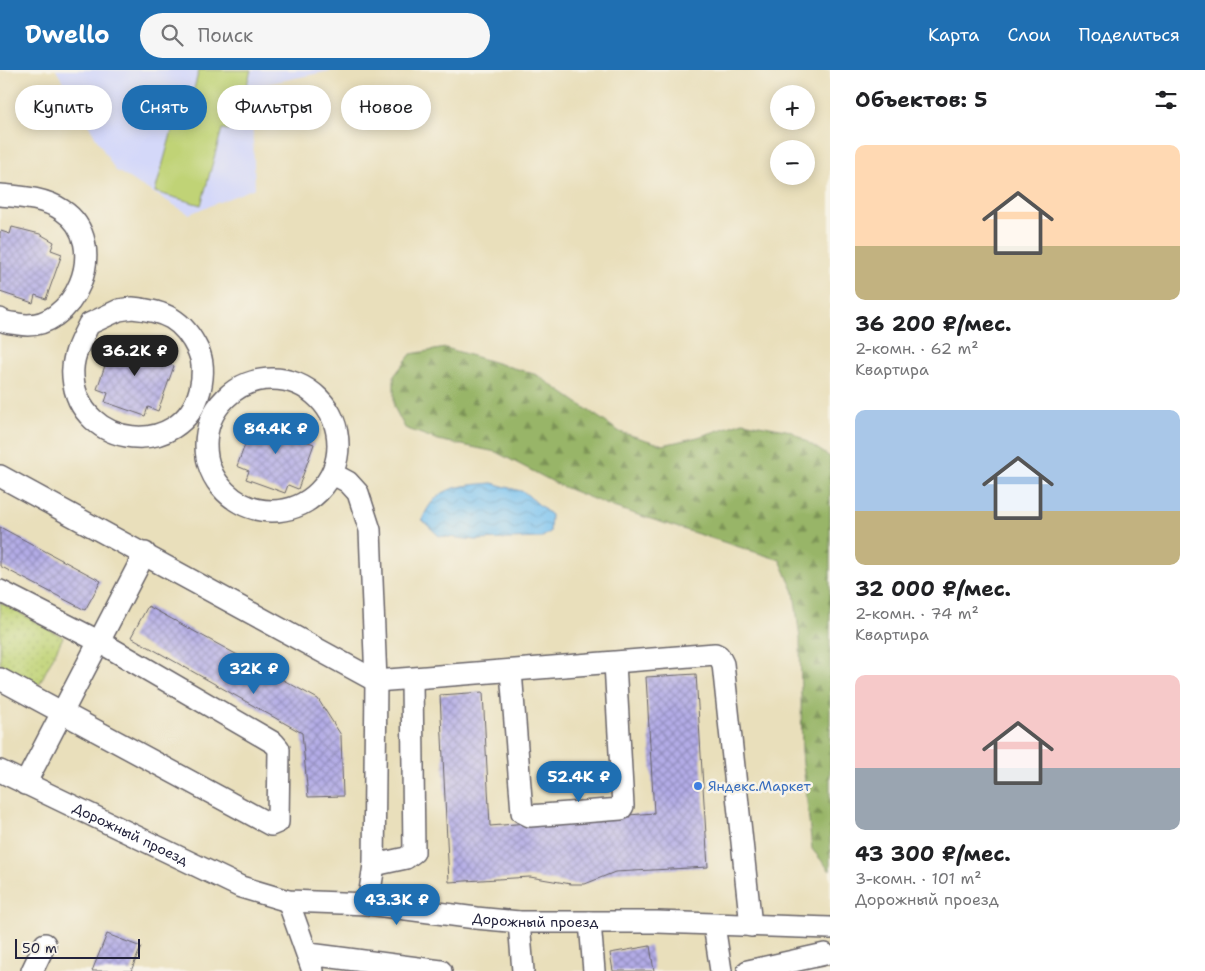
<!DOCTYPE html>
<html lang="ru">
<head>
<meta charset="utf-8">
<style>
  :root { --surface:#fff; --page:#f6f6f6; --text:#202124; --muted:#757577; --accent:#1f6fb2 }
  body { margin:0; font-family:"Shantell Sans",sans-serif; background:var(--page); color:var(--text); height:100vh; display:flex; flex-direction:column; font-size:19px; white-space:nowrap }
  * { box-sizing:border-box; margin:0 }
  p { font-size:16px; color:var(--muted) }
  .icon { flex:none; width:28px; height:28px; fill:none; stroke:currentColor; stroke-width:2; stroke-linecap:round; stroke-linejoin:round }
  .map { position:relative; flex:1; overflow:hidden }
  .panel { display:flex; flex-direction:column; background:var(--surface); width:375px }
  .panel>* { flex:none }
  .banner { position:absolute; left:15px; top:15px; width:475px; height:45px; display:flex; gap:10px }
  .tools { position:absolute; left:770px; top:15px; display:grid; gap:10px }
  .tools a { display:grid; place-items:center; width:45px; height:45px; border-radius:50%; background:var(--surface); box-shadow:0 2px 12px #0003; font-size:25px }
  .scale { position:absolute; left:15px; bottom:12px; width:125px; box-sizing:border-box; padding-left:5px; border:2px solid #22223b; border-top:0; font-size:14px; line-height:18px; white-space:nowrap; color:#22223b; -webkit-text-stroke:4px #f7f3e8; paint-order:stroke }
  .price { position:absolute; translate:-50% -42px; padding:0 11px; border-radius:18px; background:var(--accent); color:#fff; font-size:16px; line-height:32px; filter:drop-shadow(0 1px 2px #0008) }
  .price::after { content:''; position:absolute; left:50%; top:30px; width:15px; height:11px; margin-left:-8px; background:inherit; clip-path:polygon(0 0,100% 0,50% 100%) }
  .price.selected { background:#222; color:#fff }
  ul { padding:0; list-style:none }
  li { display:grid; align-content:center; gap:10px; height:265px; padding:0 25px }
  li span { display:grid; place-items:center; height:155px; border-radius:10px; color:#555 }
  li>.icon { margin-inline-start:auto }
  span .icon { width:90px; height:90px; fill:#fffc; stroke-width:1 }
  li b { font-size:21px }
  h2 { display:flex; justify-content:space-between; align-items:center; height:60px; padding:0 25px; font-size:21px }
  .tag { padding:0 18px; border-radius:22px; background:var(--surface); box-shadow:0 2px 12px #0003; font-size:18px; line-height:45px }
  .tag.selected { background:var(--accent); color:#fff }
  header { display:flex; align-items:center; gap:30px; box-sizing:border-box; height:70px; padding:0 25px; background:var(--accent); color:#fff }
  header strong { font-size:24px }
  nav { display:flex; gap:28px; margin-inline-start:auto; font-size:18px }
  .search { width:350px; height:45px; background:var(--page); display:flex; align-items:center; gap:12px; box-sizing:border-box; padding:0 18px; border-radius:28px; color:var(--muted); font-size:19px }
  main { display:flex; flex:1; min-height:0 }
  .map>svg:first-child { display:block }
  .built { fill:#d4d8f9 }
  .forest { fill:url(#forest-firs); stroke:#5d6c51 }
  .park { fill:url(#park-dots); stroke:#717a58 }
  .pitch { fill:#c0d376; stroke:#717a58 }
  .water { fill:url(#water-waves); stroke:#4c7296 }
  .building { fill:url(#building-cross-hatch) }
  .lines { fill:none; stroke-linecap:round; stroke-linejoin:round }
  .minor-casing { stroke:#686468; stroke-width:24 }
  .minor { stroke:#fff; stroke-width:21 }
  .shop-dot { fill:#3f7fe0; stroke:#f7f3e8; stroke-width:2 }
  .labels { text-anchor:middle; stroke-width:5; stroke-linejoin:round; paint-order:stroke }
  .shop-label { font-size:14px; fill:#366cbe; stroke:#f7f3e8; text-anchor:start }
  .street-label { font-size:14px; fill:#22223b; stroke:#f7f3e8 }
</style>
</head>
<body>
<header>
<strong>Dwello</strong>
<div class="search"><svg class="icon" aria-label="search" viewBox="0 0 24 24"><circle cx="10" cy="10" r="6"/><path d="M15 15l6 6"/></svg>Поиск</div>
<nav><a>Карта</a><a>Слои</a><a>Поделиться</a></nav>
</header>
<main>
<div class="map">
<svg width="830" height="901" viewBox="0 0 830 901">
  <defs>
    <pattern id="forest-firs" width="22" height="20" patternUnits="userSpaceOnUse" patternTransform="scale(1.25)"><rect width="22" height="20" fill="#98b567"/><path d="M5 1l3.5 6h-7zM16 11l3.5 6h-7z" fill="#7c9356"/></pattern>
    <pattern id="park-dots" width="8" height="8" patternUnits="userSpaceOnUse" patternTransform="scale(1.25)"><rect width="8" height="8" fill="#c0d376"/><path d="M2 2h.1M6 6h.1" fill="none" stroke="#a5b567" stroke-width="1.8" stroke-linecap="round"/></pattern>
    <pattern id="water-waves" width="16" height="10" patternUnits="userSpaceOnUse" patternTransform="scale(1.25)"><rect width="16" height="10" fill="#76c1f0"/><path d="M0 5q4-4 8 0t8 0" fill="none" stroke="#609cc4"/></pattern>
    <pattern id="building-cross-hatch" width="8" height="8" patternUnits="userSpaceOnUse" patternTransform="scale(1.25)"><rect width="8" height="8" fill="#b3ace6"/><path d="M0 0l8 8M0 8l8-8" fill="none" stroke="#918cbc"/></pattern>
  </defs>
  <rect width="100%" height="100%" fill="#f7f3e8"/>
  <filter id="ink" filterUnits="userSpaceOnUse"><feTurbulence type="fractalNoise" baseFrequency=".02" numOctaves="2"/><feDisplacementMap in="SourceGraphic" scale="10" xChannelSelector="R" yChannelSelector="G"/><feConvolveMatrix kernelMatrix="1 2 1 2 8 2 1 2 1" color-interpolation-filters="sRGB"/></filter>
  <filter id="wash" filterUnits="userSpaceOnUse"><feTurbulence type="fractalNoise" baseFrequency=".0096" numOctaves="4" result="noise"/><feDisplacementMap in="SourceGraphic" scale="20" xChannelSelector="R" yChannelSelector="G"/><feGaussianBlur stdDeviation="1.12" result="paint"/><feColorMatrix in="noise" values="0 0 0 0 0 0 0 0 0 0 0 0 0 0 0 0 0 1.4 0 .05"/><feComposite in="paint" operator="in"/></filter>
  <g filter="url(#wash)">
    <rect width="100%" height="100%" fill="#e9dfbb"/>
    <path class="built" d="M56,0H335L251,17L255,118L189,144L115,100Z"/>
    <path class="forest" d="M446,278L537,305L620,362L663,375L698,367L743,352L791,361L830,387V801L812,779L802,684L800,569L794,522L780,490L613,437L561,416L496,382L438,370L405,358L394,337V306L411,284Z"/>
    <path class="park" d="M0,532L63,567L39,615L0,594Z"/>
    <path class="pitch" d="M199,0H251L234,61L222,59L201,135L155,122L176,46L186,48Z"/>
    <path class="water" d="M492,413L524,422L551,445L550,462L541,468L475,470L439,466L422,450C436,415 459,416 492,413Z"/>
    <g id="blocks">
      <g class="building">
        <path d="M12,157L40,164L54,172L51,180L62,184L46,229L35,225L33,233L0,222V163L1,161L10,164Z"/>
        <path d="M124,269L153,276L166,284L164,292L174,296L158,341L148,337L145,346L105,332L108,323L97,319L113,272L122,276Z"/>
        <path d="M265,348L293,355L306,362L303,370L314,374L298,419L288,415L285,423L246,409L249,401L237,396L254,351L263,354Z"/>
        <path d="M0,457L101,511L85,540L0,496Z"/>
        <path d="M148,536L318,629L341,665L343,726L308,727L302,663L131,567Z"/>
        <path d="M696,604L708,797L615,802L585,814H571L530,807L449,812L440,625L483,622L490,756L654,743L646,607Z"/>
        <path d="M107,864L141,877L131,901H92Z"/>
        <path d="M650,876L654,901H613L610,883Z"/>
      </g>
    </g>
  </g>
  <g filter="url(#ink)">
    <use href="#blocks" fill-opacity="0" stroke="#686468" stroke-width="1"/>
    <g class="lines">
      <defs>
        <g id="minor">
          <path d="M0,125C21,127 44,128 62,140C113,173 74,265 18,254C12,253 5,253 0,249"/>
          <path d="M132,238C165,241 183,249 198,280C204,292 203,307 200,320C182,390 79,379 73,307C71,288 81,270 89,254L119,240Z"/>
          <circle cx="272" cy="375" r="66"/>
          <path d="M333,404L348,412L358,423L370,460L376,611L374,795L368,834"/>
          <path d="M0,406L376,611L715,584L719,586L723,594L751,856"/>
          <path d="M0,521L100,572L274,673L279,679L278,752L271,755L0,609"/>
          <path d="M511,601L522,742L530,746L621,739L623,736L615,593"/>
          <path id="s1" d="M0,701L241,817L288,831L368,834L476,848L519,852H657L830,858"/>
          <path d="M25,714L145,483"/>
          <path d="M374,795L406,788L414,782L412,610"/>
          <path d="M288,831L313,901"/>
          <path d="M519,852L523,901"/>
          <path d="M590,852L594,901"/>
          <path d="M714,855L721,901"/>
          <path d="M309,884L441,901"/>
          <path d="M32,901L45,874"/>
          <path d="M748,901L825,884"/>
        </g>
      </defs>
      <use href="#minor" class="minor-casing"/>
      <use href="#minor" class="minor"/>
    </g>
  </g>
  <circle class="shop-dot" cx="698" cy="716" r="5"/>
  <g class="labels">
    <g class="shop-label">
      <text x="708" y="721">Яндекс.Маркет</text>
    </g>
    <g class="street-label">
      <text dy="5" stroke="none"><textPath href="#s1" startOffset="145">Дорожный проезд</textPath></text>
      <text dy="5" stroke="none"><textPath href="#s1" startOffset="565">Дорожный проезд</textPath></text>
    </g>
  </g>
</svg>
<div class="tools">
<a>+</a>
<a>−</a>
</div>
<div class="scale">50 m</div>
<b class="price selected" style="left:135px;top:307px">36.2K ₽</b>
<b class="price" style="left:276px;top:385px">84.4K ₽</b>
<b class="price" style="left:254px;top:625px">32K ₽</b>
<b class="price" style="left:579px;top:733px">52.4K ₽</b>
<b class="price" style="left:397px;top:856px">43.3K ₽</b>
<div class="banner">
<a class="tag">Купить</a>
<a class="tag selected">Снять</a>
<a class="tag">Фильтры</a>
<a class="tag">Новое</a>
</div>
</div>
<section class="panel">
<h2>Объектов: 5<svg class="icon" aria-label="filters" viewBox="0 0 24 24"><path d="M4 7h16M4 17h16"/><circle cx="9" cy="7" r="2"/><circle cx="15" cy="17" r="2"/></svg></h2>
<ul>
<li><span style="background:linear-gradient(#ffd9b3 65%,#c2b280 0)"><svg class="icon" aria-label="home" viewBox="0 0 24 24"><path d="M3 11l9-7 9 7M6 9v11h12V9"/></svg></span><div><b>36 200 ₽/мес.</b><p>2-комн. · 62 m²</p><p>Квартира</p></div></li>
<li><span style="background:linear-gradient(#a9c7e8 65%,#c2b280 0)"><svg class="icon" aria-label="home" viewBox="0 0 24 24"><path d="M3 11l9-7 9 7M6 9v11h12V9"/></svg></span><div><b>32 000 ₽/мес.</b><p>2-комн. · 74 m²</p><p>Квартира</p></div></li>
<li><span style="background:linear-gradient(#f6c9c9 60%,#9aa5b1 0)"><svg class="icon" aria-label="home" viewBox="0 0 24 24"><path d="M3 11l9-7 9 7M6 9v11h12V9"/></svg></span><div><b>43 300 ₽/мес.</b><p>3-комн. · 101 m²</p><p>Дорожный проезд</p></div></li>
</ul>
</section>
</main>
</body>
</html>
